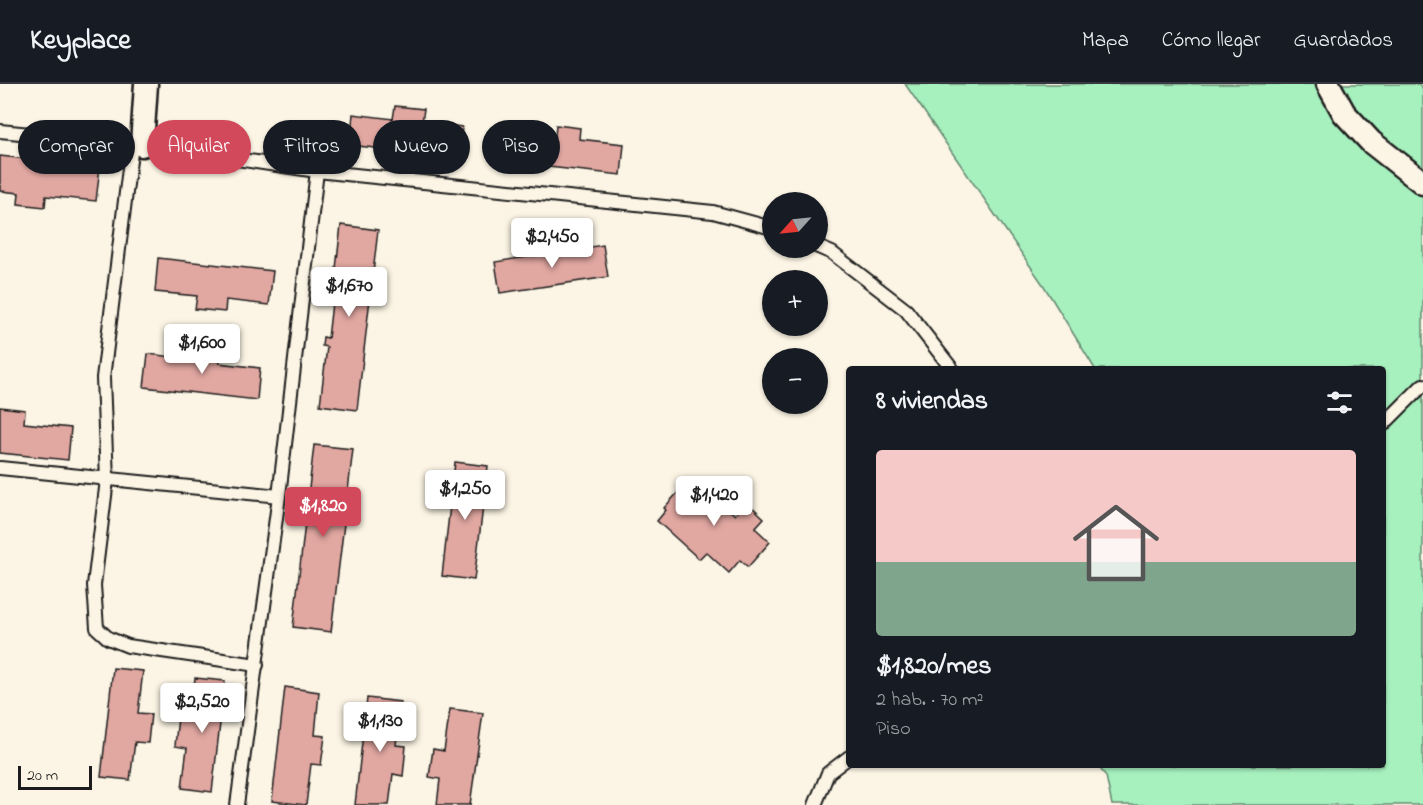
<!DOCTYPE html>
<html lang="es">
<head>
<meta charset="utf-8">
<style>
  :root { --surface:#171b24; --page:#242831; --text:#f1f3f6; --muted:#9ea1a6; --line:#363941; --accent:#d1495b }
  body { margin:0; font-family:"Indie Flower",sans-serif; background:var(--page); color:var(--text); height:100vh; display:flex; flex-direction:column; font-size:22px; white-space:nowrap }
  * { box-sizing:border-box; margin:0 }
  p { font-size:20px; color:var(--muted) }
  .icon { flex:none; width:33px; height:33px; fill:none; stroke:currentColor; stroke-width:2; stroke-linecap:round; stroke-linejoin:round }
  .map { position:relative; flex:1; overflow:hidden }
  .sheet { position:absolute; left:846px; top:282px; width:540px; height:402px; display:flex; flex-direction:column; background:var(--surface); border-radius:6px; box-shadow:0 2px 4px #0004 }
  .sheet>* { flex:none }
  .guide { position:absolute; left:18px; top:36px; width:570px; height:54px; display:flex; gap:12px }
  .needle { width:39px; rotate:243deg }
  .tools { position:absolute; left:762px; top:108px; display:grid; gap:12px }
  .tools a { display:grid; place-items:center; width:66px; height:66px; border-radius:50%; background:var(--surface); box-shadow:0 2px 4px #0004; font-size:30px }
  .scale { position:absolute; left:18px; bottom:15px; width:74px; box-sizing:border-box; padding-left:6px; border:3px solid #1c1c1c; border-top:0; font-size:16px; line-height:21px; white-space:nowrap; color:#1c1c1c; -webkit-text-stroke:4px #fcf5e5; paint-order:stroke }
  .price { position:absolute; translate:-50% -51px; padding:0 14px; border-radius:6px; background:#fff; color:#222; font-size:20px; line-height:39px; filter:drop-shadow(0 2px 3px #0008) }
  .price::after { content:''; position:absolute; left:50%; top:36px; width:18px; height:14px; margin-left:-9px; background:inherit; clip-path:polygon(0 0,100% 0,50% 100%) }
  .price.active { background:var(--accent); color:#fff }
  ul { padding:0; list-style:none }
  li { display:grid; align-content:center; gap:12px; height:318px; padding:0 30px }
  li span { display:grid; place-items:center; height:186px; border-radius:6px; color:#555 }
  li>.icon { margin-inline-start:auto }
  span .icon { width:108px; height:108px; fill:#fffc; stroke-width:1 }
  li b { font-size:26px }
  h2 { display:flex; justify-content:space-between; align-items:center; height:72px; padding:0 30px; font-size:26px }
  .pill { padding:0 21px; border-radius:27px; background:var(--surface); box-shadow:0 2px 4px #0004; font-size:21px; line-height:54px }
  .pill.active { background:var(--accent); color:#fff }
  header { display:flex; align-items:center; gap:36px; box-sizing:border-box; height:84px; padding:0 30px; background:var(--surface); border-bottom:2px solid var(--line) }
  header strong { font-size:28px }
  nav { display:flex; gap:33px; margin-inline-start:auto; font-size:21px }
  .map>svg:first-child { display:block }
  .green { fill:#a7f1bf; stroke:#62866e; stroke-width:1.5 }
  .building { fill:#e1a7a1; stroke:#1c1c1c; stroke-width:1.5 }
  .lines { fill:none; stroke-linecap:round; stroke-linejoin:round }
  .service-casing { stroke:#1c1c1c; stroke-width:16 }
  .minor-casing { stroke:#1c1c1c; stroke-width:27 }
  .service { stroke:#fcf5e5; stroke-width:12 }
  .minor { stroke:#fcf5e5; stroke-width:22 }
</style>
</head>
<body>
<header>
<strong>Keyplace</strong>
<nav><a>Mapa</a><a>Cómo llegar</a><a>Guardados</a></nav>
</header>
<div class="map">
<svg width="1423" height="721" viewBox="0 0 1423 721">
  <rect width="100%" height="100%" fill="#fcf5e5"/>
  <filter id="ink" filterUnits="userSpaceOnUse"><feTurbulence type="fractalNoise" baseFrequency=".0167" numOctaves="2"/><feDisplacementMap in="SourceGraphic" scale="12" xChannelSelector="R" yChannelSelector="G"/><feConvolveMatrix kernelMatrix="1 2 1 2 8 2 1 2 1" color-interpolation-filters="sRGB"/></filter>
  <g filter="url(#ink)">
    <path class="green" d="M905,0H1419L1423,5V721H1112L1106,692L1097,681H1383V285H1095L1044,202Z"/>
    <g class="building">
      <path d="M395,22L424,25L422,38L462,43L459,74L350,61L353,30L393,35Z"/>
      <path d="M556,41L580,44L579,55L624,60L621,91L512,79L516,48L555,52Z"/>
      <path d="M0,72L100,83L96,117L46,112L45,123L18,120L19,109L0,107Z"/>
      <path d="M341,141L378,146L357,326L320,321L327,263L322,262L323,253L328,254Z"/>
      <path d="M603,161L608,193L500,209L495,178Z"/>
      <path d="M158,174L273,187L269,221L226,216L225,228L195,225L197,212L155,208Z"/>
      <path d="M191,263L221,267L219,279L260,284L257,316L144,303L148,270L190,275Z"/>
      <path d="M0,323L25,326L24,339L71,344L68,376L0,369Z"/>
      <path d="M314,361L353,365L331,548L293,543Z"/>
      <path d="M455,378L488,382L474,496L442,492Z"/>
      <path d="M696,395L735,431L747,418L764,434L755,444L770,458L748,483L740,476L729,489L706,468L699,475L657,437L666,426L664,424L682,404L685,406Z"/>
      <path d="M113,584L143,587L138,629L151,630L148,659L135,658L130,696L101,693Z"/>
      <path d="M195,594L225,597L212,708L182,704L187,664L175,662L178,633L190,635Z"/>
      <path d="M285,603L319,608L315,651L325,652L321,681L311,680L306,721L272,717Z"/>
      <path d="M367,614L401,618L396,661L406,662L403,692L393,690L389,721H355Z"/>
      <path d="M450,625L483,629L470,721H437L440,695L429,693L433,665L444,667Z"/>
    </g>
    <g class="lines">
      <defs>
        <g id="service">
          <path d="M0,47L142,61L317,87L713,128L772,144"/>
          <path d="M132,60L103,294L107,396L94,501L97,544L108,554L128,562L257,581"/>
          <path d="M818,163L832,169L906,226L952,285"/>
          <path d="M1383,341L1423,301"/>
          <path d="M0,384L279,412"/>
          <path d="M237,721L279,412L317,87"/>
          <path d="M815,721L828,689L849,673"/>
        </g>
        <g id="minor">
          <path d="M1328,0L1344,29L1371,58L1423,99"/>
          <path d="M142,61L146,0"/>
        </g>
      </defs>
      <use href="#service" class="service-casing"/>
      <use href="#minor" class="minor-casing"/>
      <use href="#service" class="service"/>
      <use href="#minor" class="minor"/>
    </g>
  </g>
</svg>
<div class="tools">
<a><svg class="needle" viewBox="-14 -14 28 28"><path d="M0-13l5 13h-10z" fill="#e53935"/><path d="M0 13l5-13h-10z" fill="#9ea1a6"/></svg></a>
<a>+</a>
<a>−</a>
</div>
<div class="scale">20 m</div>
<b class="price" style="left:552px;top:185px">$2,450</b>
<b class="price" style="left:349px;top:234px">$1,670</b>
<b class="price" style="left:202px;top:291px">$1,600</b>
<b class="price" style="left:465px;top:437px">$1,250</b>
<b class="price" style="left:714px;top:443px">$1,420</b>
<b class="price active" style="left:323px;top:454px">$1,820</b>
<b class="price" style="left:202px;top:650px">$2,520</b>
<b class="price" style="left:380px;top:669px">$1,130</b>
<div class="guide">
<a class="pill">Comprar</a>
<a class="pill active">Alquilar</a>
<a class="pill">Filtros</a>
<a class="pill">Nuevo</a>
<a class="pill">Piso</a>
</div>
<section class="sheet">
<h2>8 viviendas<svg class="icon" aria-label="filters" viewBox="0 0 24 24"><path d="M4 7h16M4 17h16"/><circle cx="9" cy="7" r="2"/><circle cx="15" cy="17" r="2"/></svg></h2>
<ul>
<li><span style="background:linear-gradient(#f6c9c9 60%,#7fa58c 0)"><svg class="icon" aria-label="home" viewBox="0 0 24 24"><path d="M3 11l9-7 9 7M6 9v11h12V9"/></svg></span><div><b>$1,820/mes</b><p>2 hab. · 70 m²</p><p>Piso</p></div></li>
</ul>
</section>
</div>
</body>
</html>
